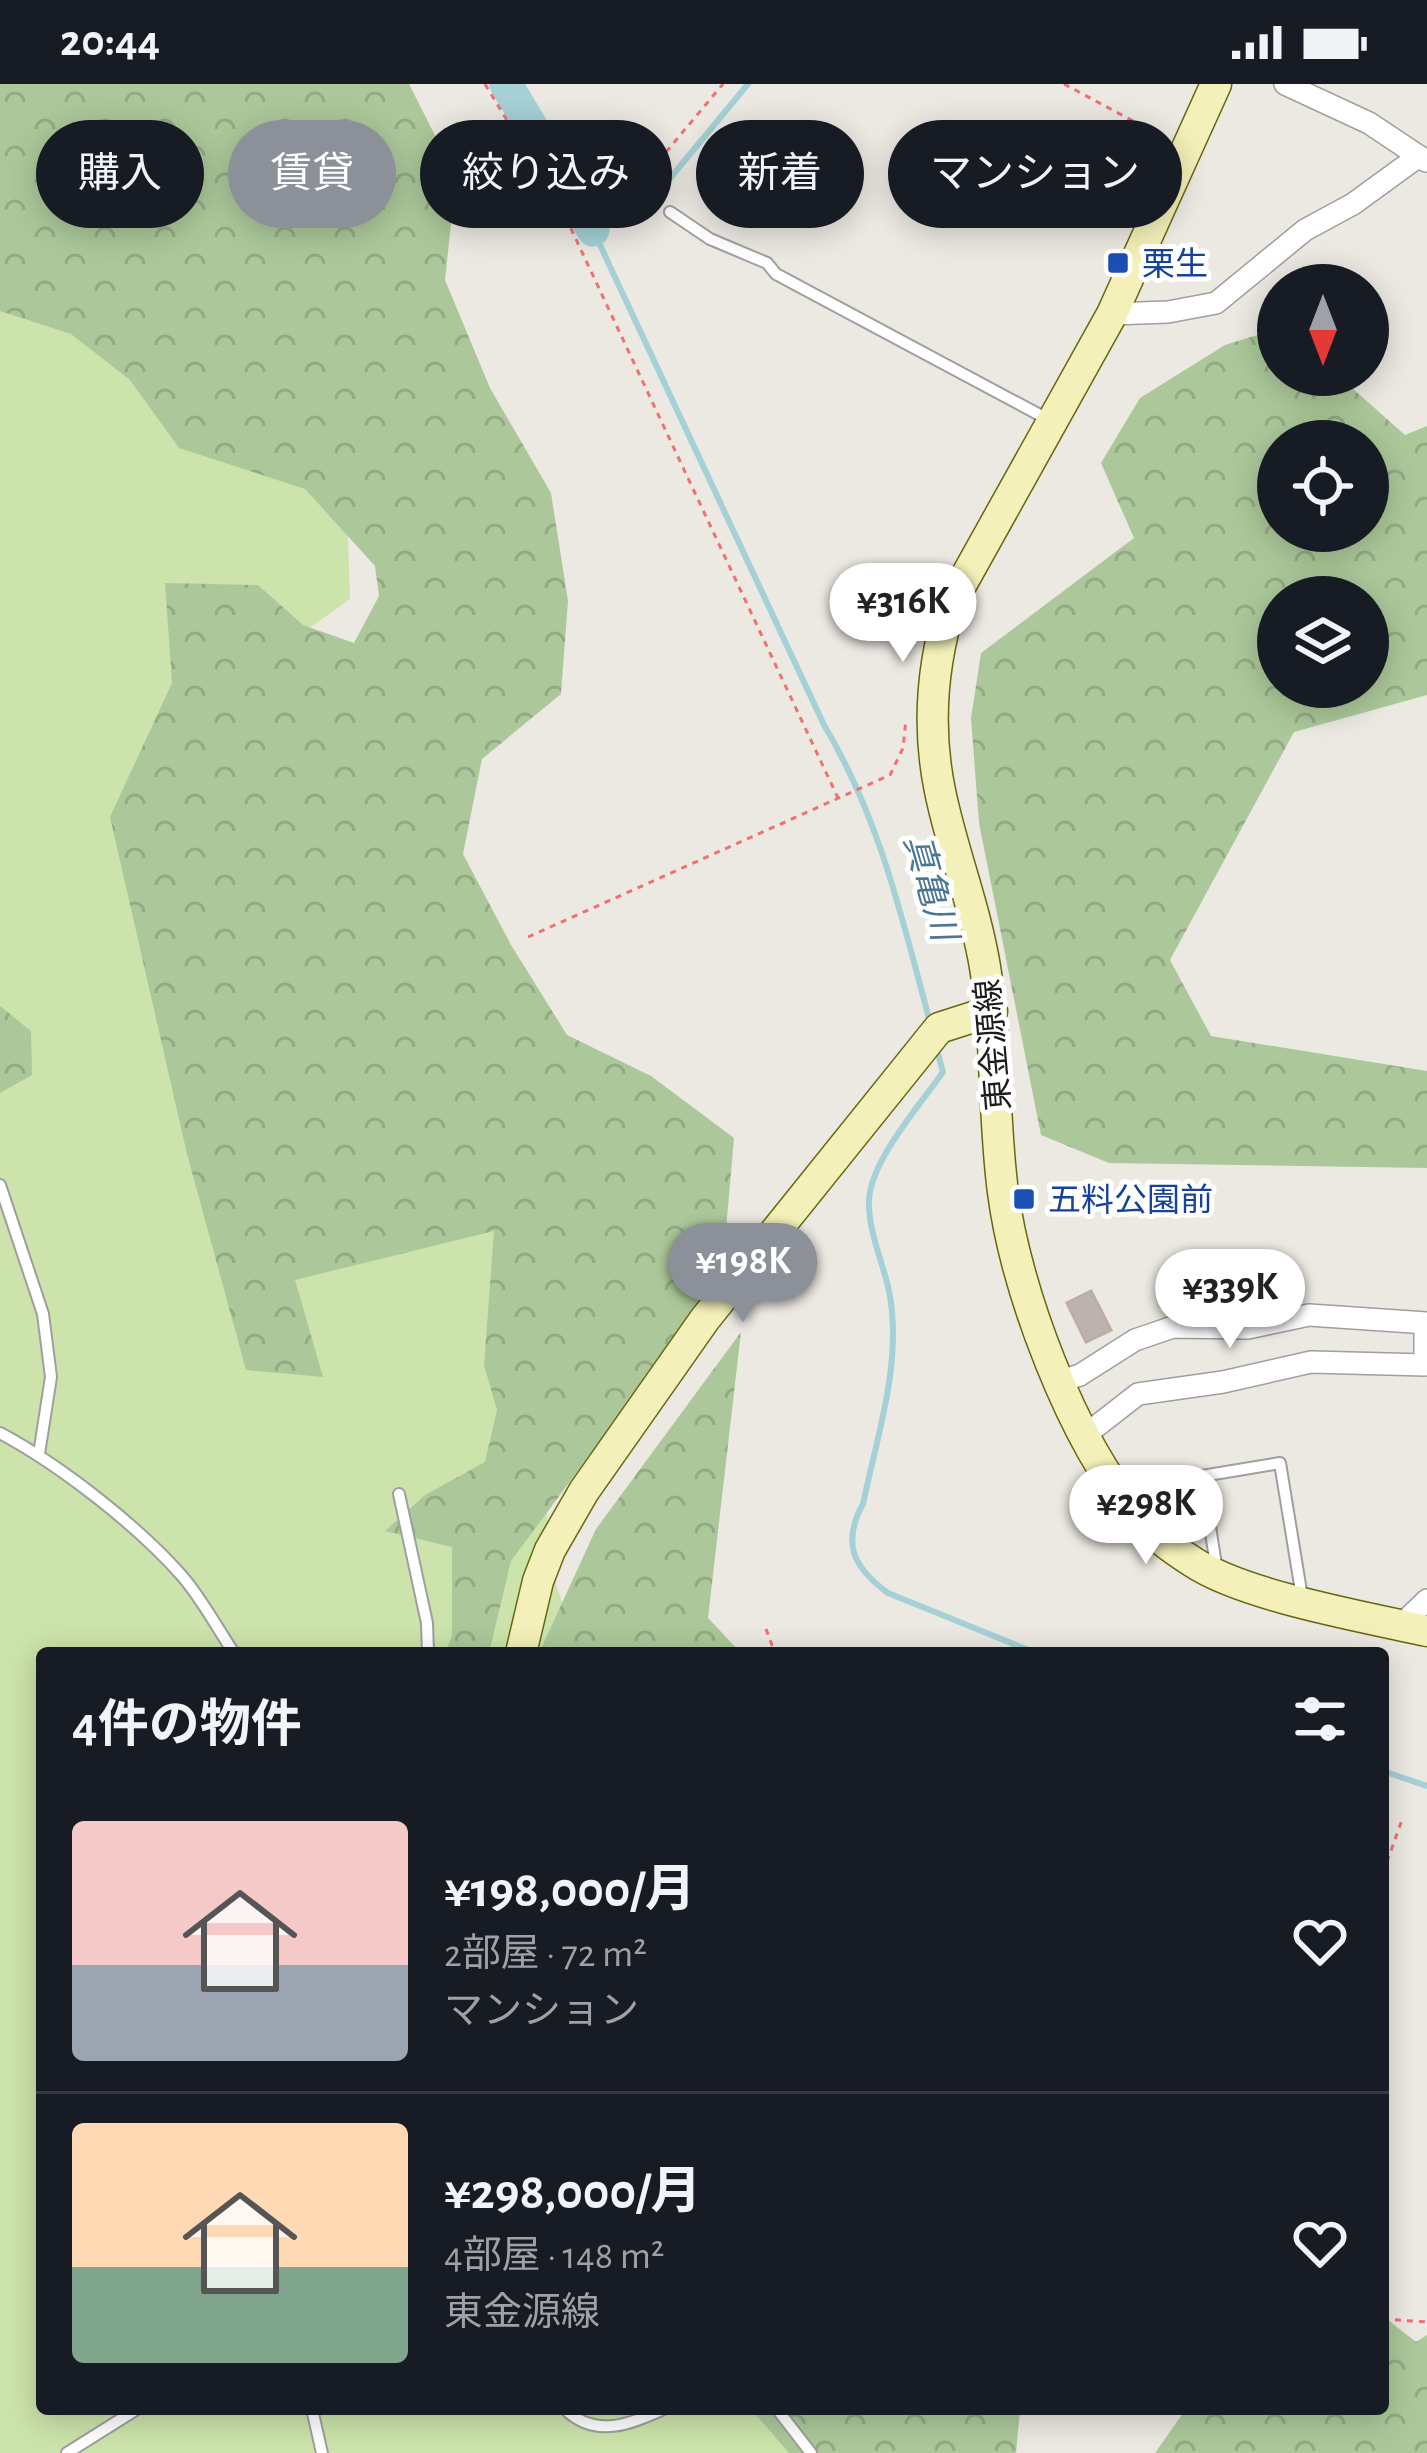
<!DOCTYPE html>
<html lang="ja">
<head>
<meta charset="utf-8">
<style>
  :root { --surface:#171b24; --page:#242831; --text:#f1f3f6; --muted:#9ea1a6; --line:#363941; --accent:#8c9099 }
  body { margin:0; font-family:"Alegreya Sans","Noto Sans JP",sans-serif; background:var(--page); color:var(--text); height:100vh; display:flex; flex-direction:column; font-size:45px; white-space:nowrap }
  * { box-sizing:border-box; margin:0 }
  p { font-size:39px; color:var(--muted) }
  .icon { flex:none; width:66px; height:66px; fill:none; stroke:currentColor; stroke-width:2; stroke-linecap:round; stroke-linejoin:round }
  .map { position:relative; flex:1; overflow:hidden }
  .drawer { position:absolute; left:36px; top:1563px; width:1353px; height:768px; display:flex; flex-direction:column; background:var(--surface); border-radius:12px; box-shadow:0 6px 30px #0003 }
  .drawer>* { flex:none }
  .banner { position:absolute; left:36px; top:36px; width:1356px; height:108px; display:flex; gap:24px }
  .needle { width:78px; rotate:180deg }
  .buttons { position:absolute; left:1257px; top:180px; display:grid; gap:24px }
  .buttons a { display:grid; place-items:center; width:132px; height:132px; border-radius:50%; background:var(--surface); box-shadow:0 6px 30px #0003; font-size:60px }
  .price { position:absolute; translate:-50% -102px; padding:0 27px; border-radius:42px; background:#fff; color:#222; font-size:39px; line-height:78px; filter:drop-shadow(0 3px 6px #0008) }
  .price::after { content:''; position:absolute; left:50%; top:72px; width:36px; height:27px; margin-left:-18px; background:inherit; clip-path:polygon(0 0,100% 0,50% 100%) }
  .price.current { background:var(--accent); color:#fff }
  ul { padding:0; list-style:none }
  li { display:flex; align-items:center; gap:36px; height:300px; padding:0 36px }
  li+li { border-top:3px solid var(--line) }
  li span { display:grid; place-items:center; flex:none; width:336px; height:240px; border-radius:12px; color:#555 }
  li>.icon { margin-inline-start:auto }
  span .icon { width:144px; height:144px; fill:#fffc; stroke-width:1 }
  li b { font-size:51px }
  h2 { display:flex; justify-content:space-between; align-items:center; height:144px; padding:0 36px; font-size:51px }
  .tag { padding:0 42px; border-radius:54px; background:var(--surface); box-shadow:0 6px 30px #0003; font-size:42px; line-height:108px }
  .tag.current { background:var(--accent); color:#fff }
  .status { display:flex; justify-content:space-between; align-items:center; height:84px; padding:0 60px; background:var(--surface); direction:ltr }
  .status svg { height:33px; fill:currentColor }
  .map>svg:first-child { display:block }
  .grass { fill:#cce3ab }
  .forest { fill:url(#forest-crowns); fill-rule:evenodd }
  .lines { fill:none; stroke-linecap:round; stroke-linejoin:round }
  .stream { stroke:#a5d0d6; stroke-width:6 }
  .river { stroke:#a5d0d6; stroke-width:33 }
  .building { fill:#bcb3af; stroke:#bcada6; stroke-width:3 }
  .lane-casing { stroke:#9f9f9f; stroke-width:14 }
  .street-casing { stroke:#9f9f9f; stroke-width:24 }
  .secondary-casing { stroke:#67670e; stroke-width:33 }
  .path { stroke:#ed7272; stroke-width:3; stroke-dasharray:6 6; stroke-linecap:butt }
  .lane { stroke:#fff; stroke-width:10 }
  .street { stroke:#fff; stroke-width:21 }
  .secondary { stroke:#f3f0b9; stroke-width:30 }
  .transit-dot { fill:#1a4fb4; stroke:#fff; stroke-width:4.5 }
  .labels { text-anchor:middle; stroke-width:10; stroke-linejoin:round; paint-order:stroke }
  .transit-label { font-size:33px; fill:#164399; stroke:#fff; text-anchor:start }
  .street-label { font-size:33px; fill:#1b1b1b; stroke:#fff }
  .water-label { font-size:36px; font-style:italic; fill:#4b7794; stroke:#fff }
</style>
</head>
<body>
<div class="status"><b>20:44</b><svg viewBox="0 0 49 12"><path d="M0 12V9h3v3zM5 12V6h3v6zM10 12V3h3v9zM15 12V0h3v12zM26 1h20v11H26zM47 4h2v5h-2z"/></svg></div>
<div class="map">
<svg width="1427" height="2369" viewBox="0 0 1427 2369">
  <defs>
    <pattern id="forest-crowns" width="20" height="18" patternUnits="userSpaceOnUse" patternTransform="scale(3)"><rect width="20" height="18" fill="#acc89a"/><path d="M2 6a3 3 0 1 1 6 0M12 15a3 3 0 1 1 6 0" fill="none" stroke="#93ab84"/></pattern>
  </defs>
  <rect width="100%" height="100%" fill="#ece8e2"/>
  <path class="grass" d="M0,140L345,366L350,515L212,614L506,1109L556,1501L581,1569H42V2325H860L908,2369H0Z"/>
  <g class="forest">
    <path d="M0,0H409L456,93L445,196L490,304L551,409L568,517L561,610L482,675L463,770L511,861L567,951L651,992L734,1054L722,1192L511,1477L489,1569H445L452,1552V1463L385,1447L425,1411L485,1378L497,1326L484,1281L494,1147L295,1196L323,1293L246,1286L187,1070L110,733L172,599L165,499L258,501L303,541L354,559L379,512L375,482L305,405L179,364L130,296L71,250L0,227Z"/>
    <path d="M1277,245L1278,291H1297L1299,296H1343L1405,351L1427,342V611L1294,648L1170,876L1211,952L1427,987V1084L1109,1079L1041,1051L979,739L971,634L981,569L1134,454L1101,379L1140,314L1225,261ZM1368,357V447H1278V357ZM1278,513H1368V603H1278Z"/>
    <path d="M0,922L31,947L32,991L0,1009Z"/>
    <path d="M741,1248L708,1534L741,1569H539L596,1445Z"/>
    <path d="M1383,2232L1416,2258L1427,2251V2369H1155L1186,2325H1383Z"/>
    <path d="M751,2325H1020L1016,2369H789Z"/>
  </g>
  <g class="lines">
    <g class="stream">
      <path d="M748,0L662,104L593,146L824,641C880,734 903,838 931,942"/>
      <path d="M937,966L943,988C920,1021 871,1076 869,1116C868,1148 883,1178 889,1207C903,1277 877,1352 863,1420C841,1460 854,1484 888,1509L1036,1569"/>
      <path d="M1383,1687L1427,1702"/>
    </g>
    <path class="river" d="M506,0L593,146"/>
  </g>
  <path class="building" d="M1091,1207L1111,1246L1086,1258L1067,1219Z"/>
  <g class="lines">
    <defs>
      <g id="lane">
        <path d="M670,128L710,155L767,179L776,190L1051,337"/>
        <path d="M0,1101L43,1230L51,1293L39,1370"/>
        <path d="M0,1349C60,1381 137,1441 182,1492C202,1515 217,1544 234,1569"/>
        <path d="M399,1410L427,1539L428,1569"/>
        <path d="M1217,1487L1202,1392L1280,1379L1302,1513"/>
        <path d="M312,2325L322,2369"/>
        <path d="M565,2325C595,2355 631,2340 664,2325"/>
        <path d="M777,2325L811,2369"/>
        <path d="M67,2369L137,2325"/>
      </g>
      <g id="street">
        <path d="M1285,0L1369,39L1426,77"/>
        <path d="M1112,230L1168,228L1216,219L1305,146L1353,120L1419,72"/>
        <path d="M1061,1297L1080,1291L1135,1256L1173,1243L1248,1244L1309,1231L1427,1239"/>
        <path d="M1084,1352L1138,1310L1223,1298L1311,1278L1425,1281V1240"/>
        <path d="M1401,1541L1427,1516"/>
      </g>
      <g id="secondary">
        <path d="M1216,0L1112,230L951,519C932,580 927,644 940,707C952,766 975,822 985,883C997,957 993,1033 1003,1108C1016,1207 1072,1356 1137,1432C1151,1449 1174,1466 1193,1478C1244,1512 1365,1533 1427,1547"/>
        <path d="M521,1569L538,1497L550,1466L584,1407L705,1235L939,944L992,927"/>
      </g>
    </defs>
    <use href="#lane" class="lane-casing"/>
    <use href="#street" class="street-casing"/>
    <use href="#secondary" class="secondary-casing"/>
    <g class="path">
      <path d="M485,0L566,134L838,714"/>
      <path d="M1064,0L1163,53"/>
      <path d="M568,133L641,98L723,0"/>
      <path d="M528,853L890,691L903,664L906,635"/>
      <path d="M766,1545L775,1569"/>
      <path d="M1383,1789L1403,1733"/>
      <path d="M1383,2235L1427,2238"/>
    </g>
    <use href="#lane" class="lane"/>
    <use href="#street" class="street"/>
    <use href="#secondary" class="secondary"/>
  </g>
  <g class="transit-dot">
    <rect x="1106" y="167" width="24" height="24" rx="6"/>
    <rect x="1012" y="1103" width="24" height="24" rx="6"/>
  </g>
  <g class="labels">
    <g class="transit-label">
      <text x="1142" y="191">栗生</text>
      <text x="1048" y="1127">五料公園前</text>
    </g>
    <g class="street-label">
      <text transform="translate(992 961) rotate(-95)" y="12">東金源線</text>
    </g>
    <g class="water-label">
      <text transform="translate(932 803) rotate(74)" y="13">真亀川</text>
    </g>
  </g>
</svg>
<div class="buttons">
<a><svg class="needle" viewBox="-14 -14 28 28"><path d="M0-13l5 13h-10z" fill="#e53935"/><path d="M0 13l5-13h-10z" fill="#9ea1a6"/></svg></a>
<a><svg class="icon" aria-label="locate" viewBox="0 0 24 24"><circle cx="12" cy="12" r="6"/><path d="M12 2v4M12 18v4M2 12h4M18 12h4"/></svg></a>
<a><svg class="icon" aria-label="layers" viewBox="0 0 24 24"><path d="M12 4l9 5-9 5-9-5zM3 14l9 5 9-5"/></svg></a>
</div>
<b class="price" style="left:903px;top:581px">¥316K</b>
<b class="price current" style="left:743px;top:1241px">¥198K</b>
<b class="price" style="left:1230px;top:1267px">¥339K</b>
<b class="price" style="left:1146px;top:1483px">¥298K</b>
<div class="banner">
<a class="tag">購入</a>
<a class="tag current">賃貸</a>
<a class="tag">絞り込み</a>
<a class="tag">新着</a>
<a class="tag">マンション</a>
</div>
<section class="drawer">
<h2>4件の物件<svg class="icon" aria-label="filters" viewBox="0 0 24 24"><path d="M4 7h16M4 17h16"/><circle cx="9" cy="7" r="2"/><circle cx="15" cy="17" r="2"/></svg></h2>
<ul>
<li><span style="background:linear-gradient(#f6c9c9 60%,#9aa5b1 0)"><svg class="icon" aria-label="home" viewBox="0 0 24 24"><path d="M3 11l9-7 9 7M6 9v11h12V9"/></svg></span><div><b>¥198,000/月</b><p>2部屋 · 72 m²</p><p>マンション</p></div><svg class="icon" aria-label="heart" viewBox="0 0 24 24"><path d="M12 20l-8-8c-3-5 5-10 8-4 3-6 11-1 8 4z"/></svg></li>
<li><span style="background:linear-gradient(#ffd9b3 60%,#7fa58c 0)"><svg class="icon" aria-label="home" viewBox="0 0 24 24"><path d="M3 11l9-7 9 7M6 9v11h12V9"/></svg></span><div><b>¥298,000/月</b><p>4部屋 · 148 m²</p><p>東金源線</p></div><svg class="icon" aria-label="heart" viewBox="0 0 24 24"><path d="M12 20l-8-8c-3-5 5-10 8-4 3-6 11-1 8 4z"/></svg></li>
</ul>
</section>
</div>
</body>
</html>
